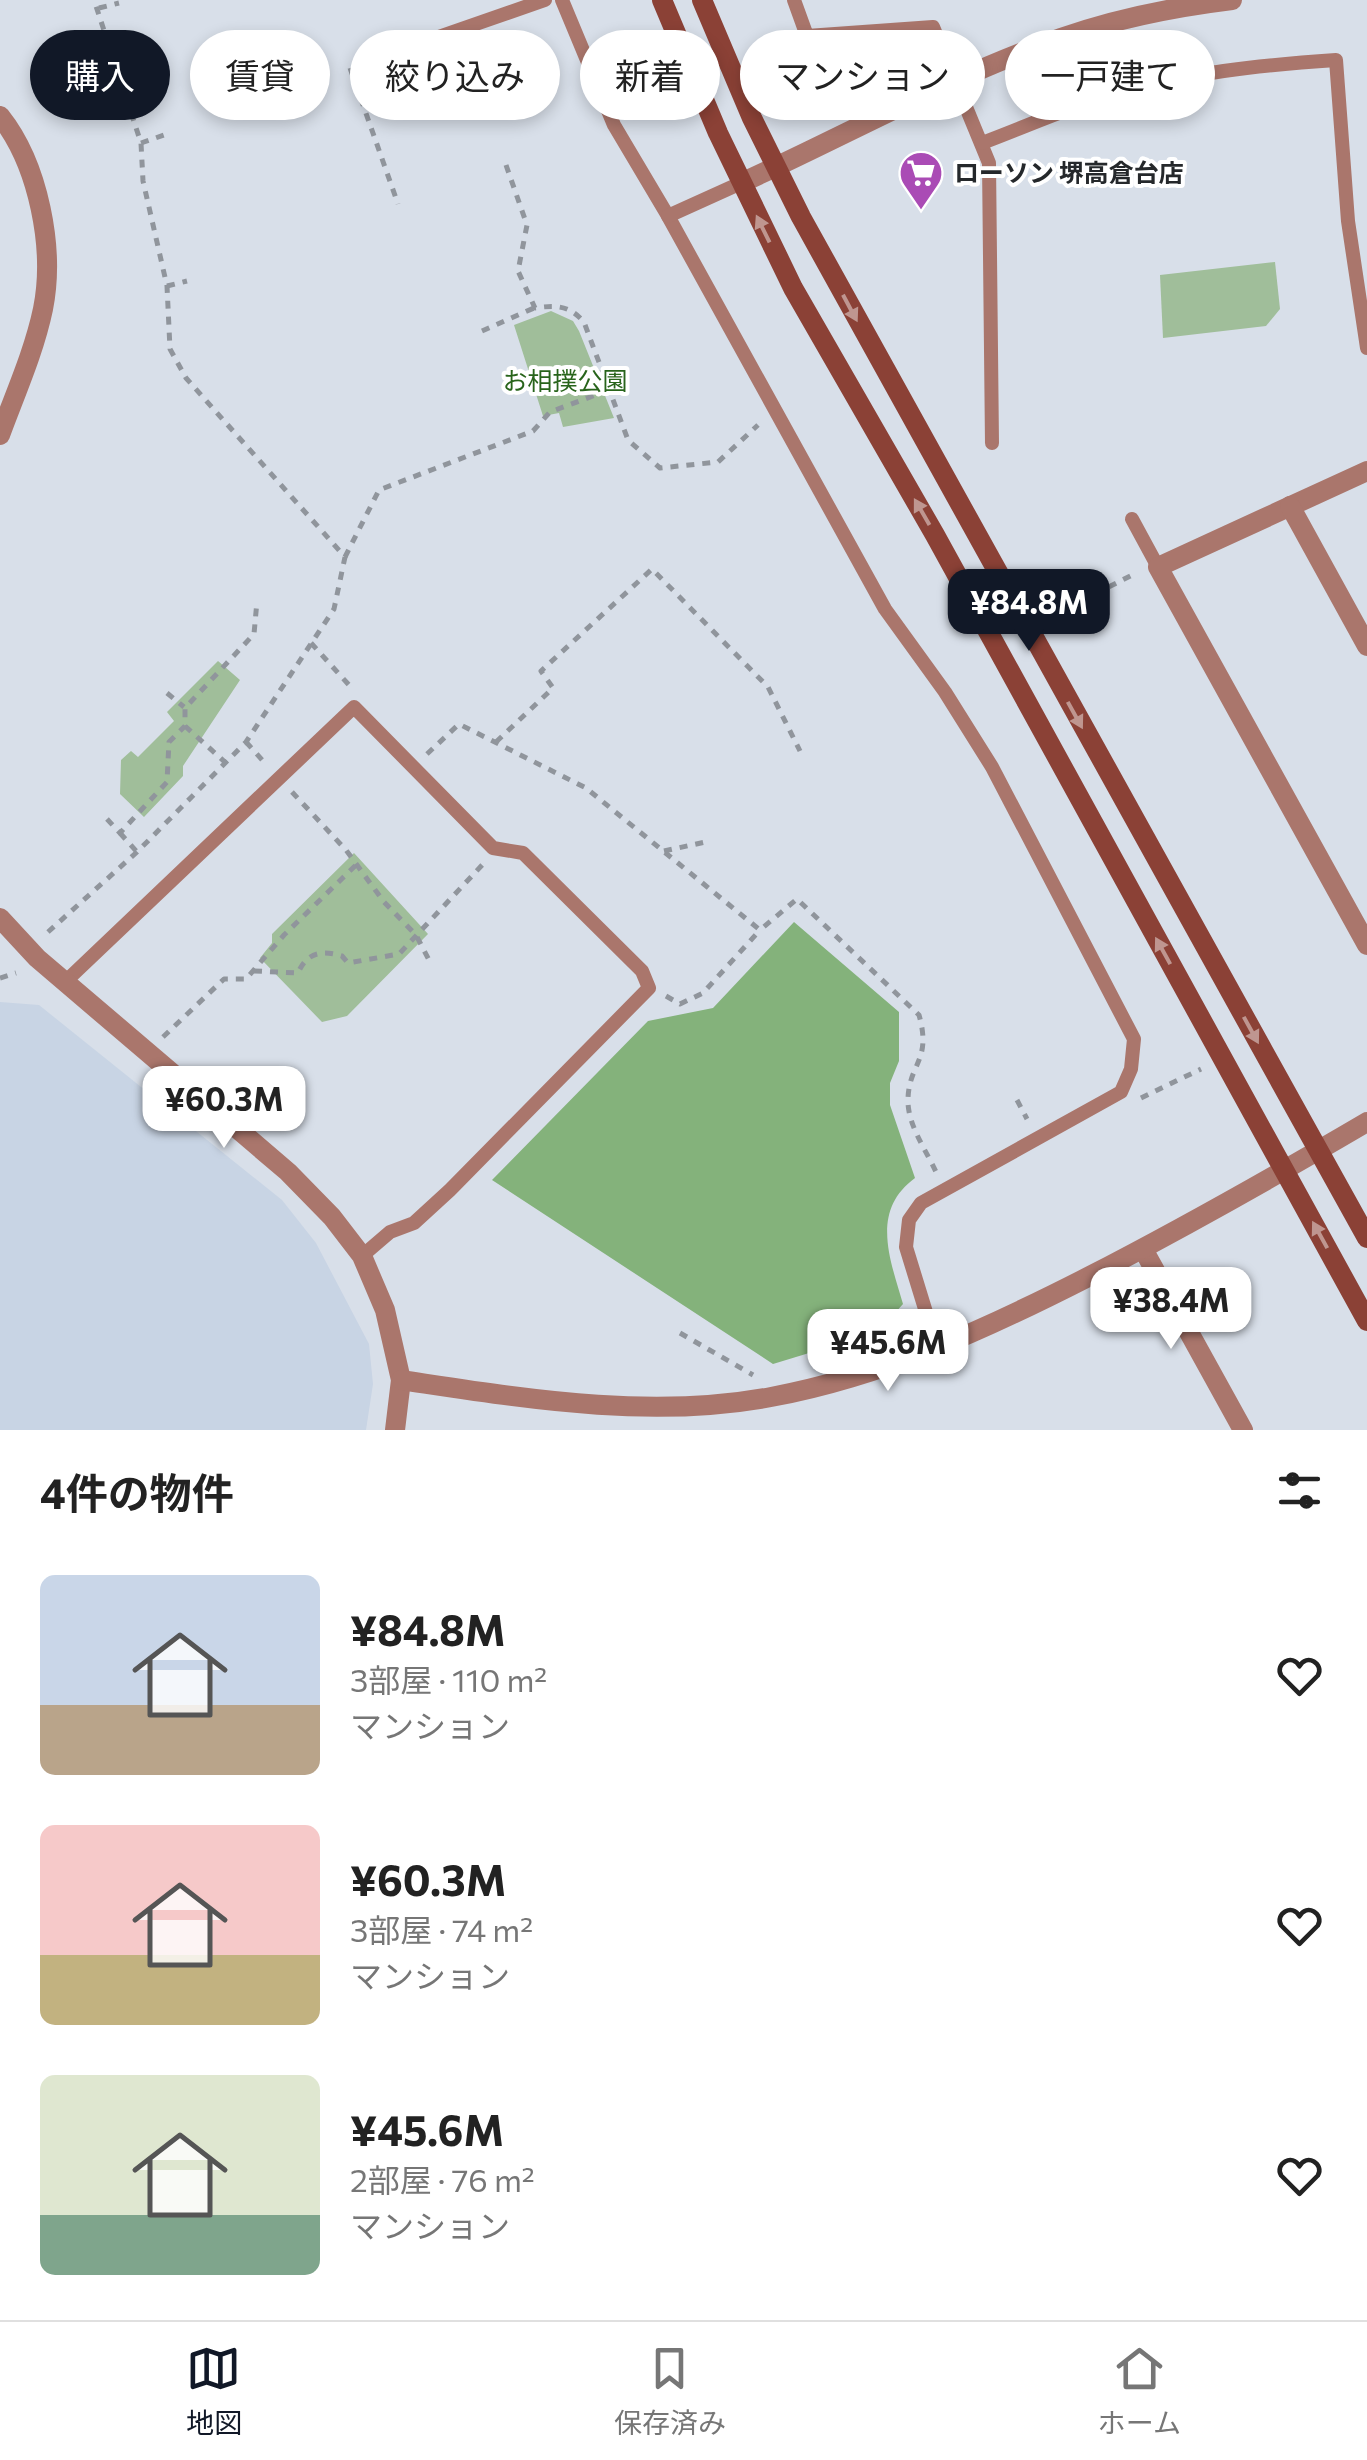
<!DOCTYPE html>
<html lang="ja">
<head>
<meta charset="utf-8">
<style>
  :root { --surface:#fff; --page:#f6f6f6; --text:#222; --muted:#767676; --line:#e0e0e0; --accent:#111827 }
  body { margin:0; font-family:Commissioner,"Noto Sans JP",sans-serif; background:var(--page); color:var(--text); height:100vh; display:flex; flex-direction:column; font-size:38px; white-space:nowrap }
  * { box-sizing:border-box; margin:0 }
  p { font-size:32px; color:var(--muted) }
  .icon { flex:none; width:55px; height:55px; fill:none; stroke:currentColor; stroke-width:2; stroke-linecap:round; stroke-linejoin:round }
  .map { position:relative; height:1430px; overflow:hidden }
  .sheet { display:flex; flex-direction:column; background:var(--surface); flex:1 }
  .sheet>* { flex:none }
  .guide { position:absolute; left:30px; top:30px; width:1308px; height:90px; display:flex; gap:20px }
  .price { position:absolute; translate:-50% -85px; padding:0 22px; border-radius:20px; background:#fff; color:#222; font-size:32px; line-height:65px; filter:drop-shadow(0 2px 5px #0008) }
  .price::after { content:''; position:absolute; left:50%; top:60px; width:30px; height:22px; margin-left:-15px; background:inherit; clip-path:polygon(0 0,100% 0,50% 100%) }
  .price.selected { background:var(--accent); color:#fff }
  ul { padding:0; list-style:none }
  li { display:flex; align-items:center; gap:30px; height:250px; padding:0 40px }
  li span { display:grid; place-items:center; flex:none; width:280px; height:200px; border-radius:15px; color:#555 }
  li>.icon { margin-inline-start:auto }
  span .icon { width:120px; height:120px; fill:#fffc; stroke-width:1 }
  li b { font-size:42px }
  h2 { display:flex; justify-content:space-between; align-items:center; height:120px; padding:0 40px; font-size:42px }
  .pill { padding:0 35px; border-radius:45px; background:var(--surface); box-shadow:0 5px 15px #0003; font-size:35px; line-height:90px }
  .pill.selected { background:var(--accent); color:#fff }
  .dock { display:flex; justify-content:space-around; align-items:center; height:140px; border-top:2px solid var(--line); background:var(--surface); font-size:28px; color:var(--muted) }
  .dock a { display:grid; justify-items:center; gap:5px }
  .dock .selected { color:var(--accent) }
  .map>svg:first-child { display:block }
  .built { fill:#c8d4e4 }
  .green { fill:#a0be9a }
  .forest { fill:#84b27b }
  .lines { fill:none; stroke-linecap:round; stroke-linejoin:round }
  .path { stroke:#90959c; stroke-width:5; stroke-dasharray:8 8; stroke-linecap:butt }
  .lane { stroke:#aa766c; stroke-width:14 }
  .street { stroke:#aa766c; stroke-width:20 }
  .secondary { stroke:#8b4136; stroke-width:20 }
  .oneway { fill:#bf9690 }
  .labels { text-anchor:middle; stroke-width:8; stroke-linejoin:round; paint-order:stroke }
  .poi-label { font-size:25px; font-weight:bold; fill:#25282b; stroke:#fff; text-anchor:start }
  .park-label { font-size:25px; fill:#28641b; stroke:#fff }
</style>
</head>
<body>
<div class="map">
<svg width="1367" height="1430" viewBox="0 0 1367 1430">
  <rect width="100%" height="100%" fill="#d8dfe9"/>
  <path class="built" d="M0,1002L39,1005L282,1200L316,1243L369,1344L373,1384L366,1430H0Z"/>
  <g class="green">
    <path d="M1275,262L1280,309L1266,326L1163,338L1160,275Z"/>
    <path d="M551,311L573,321L579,331L614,418L563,427L559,413L543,416L514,325Z"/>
    <path d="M218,661L240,680L183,766V776L144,817L120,794L121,760L131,751L138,757L174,721L167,712Z"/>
    <path d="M354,853L428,934L347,1016L322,1022L260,958L272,943V934Z"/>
  </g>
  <path class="forest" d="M794,922L899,1012V1061L890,1083V1105L915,1178C870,1211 890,1259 903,1304L878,1332L773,1364L492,1180L648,1021L713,1008Z"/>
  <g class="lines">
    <g class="path">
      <path d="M99,8L119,3"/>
      <path d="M1169,34L1173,58"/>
      <path d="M350,68L398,204"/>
      <path d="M141,143L164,135"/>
      <path d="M506,165L527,225L518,271L535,308C556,305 569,305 584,322L628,440L660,468L718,462L758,425"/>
      <path d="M167,286L187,281"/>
      <path d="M482,331L534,308"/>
      <path d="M345,557L379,490L533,431L550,412L609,390"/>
      <path d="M1052,616L1136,573"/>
      <path d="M311,643L349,685"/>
      <path d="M167,693L184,707"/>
      <path d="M185,726L227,764"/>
      <path d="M246,742L264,762"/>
      <path d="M496,742L553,688L541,671L652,569L768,687L800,751"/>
      <path d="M427,754L459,724L586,788L760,930L797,899L919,1015C932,1061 909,1063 908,1099C907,1124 926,1150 936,1172"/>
      <path d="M292,792L346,850L384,902L416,935L429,960"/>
      <path d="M107,819L120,833L167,782L169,742L185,726V708L254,634L257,601"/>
      <path d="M120,833L137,852"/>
      <path d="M664,851L710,841"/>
      <path d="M48,932L137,852L246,742L334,609L345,557L186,378L170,349L167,286L143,181L141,143L94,0"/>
      <path d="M254,971L298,973C307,952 322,950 342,956L348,963L399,954L484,863"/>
      <path d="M0,978L16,973"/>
      <path d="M666,996L680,1004L703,993L760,930"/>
      <path d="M163,1037L224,979H246L284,935L357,864"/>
      <path d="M1141,1098L1201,1069"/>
      <path d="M1017,1100L1027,1119"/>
      <path d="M680,1333L753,1375"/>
    </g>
    <g class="lane">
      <path d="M562,0L614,125L668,216L885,609L945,692L992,767L1134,1039L1131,1069L1121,1092L921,1203L909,1220L906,1247L937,1348"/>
      <path d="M794,0L807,36L933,27L989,163L992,443"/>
      <path d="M424,42L545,0"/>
      <path d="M982,143C1025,127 1069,107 1113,94C1186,73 1261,65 1336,60L1348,221L1367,348"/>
      <path d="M668,216L741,183"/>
      <path d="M1132,519L1158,567"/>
      <path d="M65,982L354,707L493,848L523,853L642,971L649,988L450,1190L414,1223L390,1232L362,1256"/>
    </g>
    <g class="street">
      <path d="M0,116C39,165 55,249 43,309C34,352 15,394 0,435"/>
      <path d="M741,183C847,135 951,76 1061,38C1115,19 1175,7 1232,0"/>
      <path d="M1367,471L1158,567L1367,945"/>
      <path d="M1290,506L1367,646"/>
      <path d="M0,918L37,958L288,1172L332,1217L362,1256L385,1310L401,1380L395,1430"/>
      <path d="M1143,1249L1243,1430"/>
      <path d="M401,1380C522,1398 649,1420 771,1397C884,1376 986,1329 1088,1277C1183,1228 1275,1176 1367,1122"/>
    </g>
    <g class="secondary">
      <path d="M662,0L718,133L793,288L935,535L1367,1321"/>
      <path d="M702,0L752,118L801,217L1367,1238"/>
    </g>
  </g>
  <defs><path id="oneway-solid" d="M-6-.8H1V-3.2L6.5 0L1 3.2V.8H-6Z" transform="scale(2.5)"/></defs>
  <g class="oneway">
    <use href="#oneway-solid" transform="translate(763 229) rotate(-116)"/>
    <use href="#oneway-solid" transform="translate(850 308) rotate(62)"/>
    <use href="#oneway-solid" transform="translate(922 512) rotate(-120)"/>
    <use href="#oneway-solid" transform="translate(1075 715) rotate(61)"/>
    <use href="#oneway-solid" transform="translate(1163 951) rotate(-119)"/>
    <use href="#oneway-solid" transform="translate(1251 1030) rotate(61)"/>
    <use href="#oneway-solid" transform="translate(1320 1235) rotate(-119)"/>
  </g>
  <defs>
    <symbol id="supermarket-pin" viewBox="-11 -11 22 30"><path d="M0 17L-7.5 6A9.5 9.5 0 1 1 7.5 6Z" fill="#aa4bb5" stroke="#fff"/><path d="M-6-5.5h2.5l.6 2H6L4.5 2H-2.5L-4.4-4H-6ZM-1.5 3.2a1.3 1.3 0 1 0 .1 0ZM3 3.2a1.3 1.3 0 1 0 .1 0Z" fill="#fff"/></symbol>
  </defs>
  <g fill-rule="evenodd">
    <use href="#supermarket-pin" x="896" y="148" width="50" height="68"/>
  </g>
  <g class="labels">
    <g class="poi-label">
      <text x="954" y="182">ローソン 堺高倉台店</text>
    </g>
    <g class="park-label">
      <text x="565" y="390">お相撲公園</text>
    </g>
  </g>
</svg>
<b class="price selected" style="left:1029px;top:654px">¥84.8M</b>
<b class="price" style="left:224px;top:1151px">¥60.3M</b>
<b class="price" style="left:1171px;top:1352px">¥38.4M</b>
<b class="price" style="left:888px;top:1394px">¥45.6M</b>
<div class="guide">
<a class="pill selected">購入</a>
<a class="pill">賃貸</a>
<a class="pill">絞り込み</a>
<a class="pill">新着</a>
<a class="pill">マンション</a>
<a class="pill">一戸建て</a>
</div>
</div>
<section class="sheet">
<h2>4件の物件<svg class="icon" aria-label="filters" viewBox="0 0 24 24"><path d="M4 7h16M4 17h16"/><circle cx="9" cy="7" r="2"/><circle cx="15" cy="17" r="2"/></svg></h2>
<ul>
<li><span style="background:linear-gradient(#c9d6e8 65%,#b9a48a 0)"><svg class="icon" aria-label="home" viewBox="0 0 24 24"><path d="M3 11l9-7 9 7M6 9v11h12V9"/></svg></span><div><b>¥84.8M</b><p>3部屋 · 110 m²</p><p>マンション</p></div><svg class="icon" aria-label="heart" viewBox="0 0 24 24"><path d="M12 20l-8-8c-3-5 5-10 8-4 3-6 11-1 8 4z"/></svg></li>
<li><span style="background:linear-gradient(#f6c9c9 65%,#c2b280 0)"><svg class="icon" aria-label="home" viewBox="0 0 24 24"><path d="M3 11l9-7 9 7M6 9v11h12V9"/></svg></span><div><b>¥60.3M</b><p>3部屋 · 74 m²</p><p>マンション</p></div><svg class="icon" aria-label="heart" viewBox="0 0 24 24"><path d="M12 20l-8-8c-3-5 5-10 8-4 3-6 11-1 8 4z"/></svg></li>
<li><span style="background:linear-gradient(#dfe7d0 70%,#7fa58c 0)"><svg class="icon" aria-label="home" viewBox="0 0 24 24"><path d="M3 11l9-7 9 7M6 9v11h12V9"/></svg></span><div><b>¥45.6M</b><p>2部屋 · 76 m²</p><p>マンション</p></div><svg class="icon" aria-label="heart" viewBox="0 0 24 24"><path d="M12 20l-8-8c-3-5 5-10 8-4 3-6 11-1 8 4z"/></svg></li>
</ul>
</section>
<nav class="dock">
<a class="selected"><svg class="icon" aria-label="map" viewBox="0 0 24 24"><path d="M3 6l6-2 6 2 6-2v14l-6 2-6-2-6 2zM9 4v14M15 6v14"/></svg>地図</a>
<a><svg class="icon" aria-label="saved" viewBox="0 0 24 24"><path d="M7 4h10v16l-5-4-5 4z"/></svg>保存済み</a>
<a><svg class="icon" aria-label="home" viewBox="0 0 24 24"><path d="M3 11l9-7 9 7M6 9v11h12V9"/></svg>ホーム</a>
</nav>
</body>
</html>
